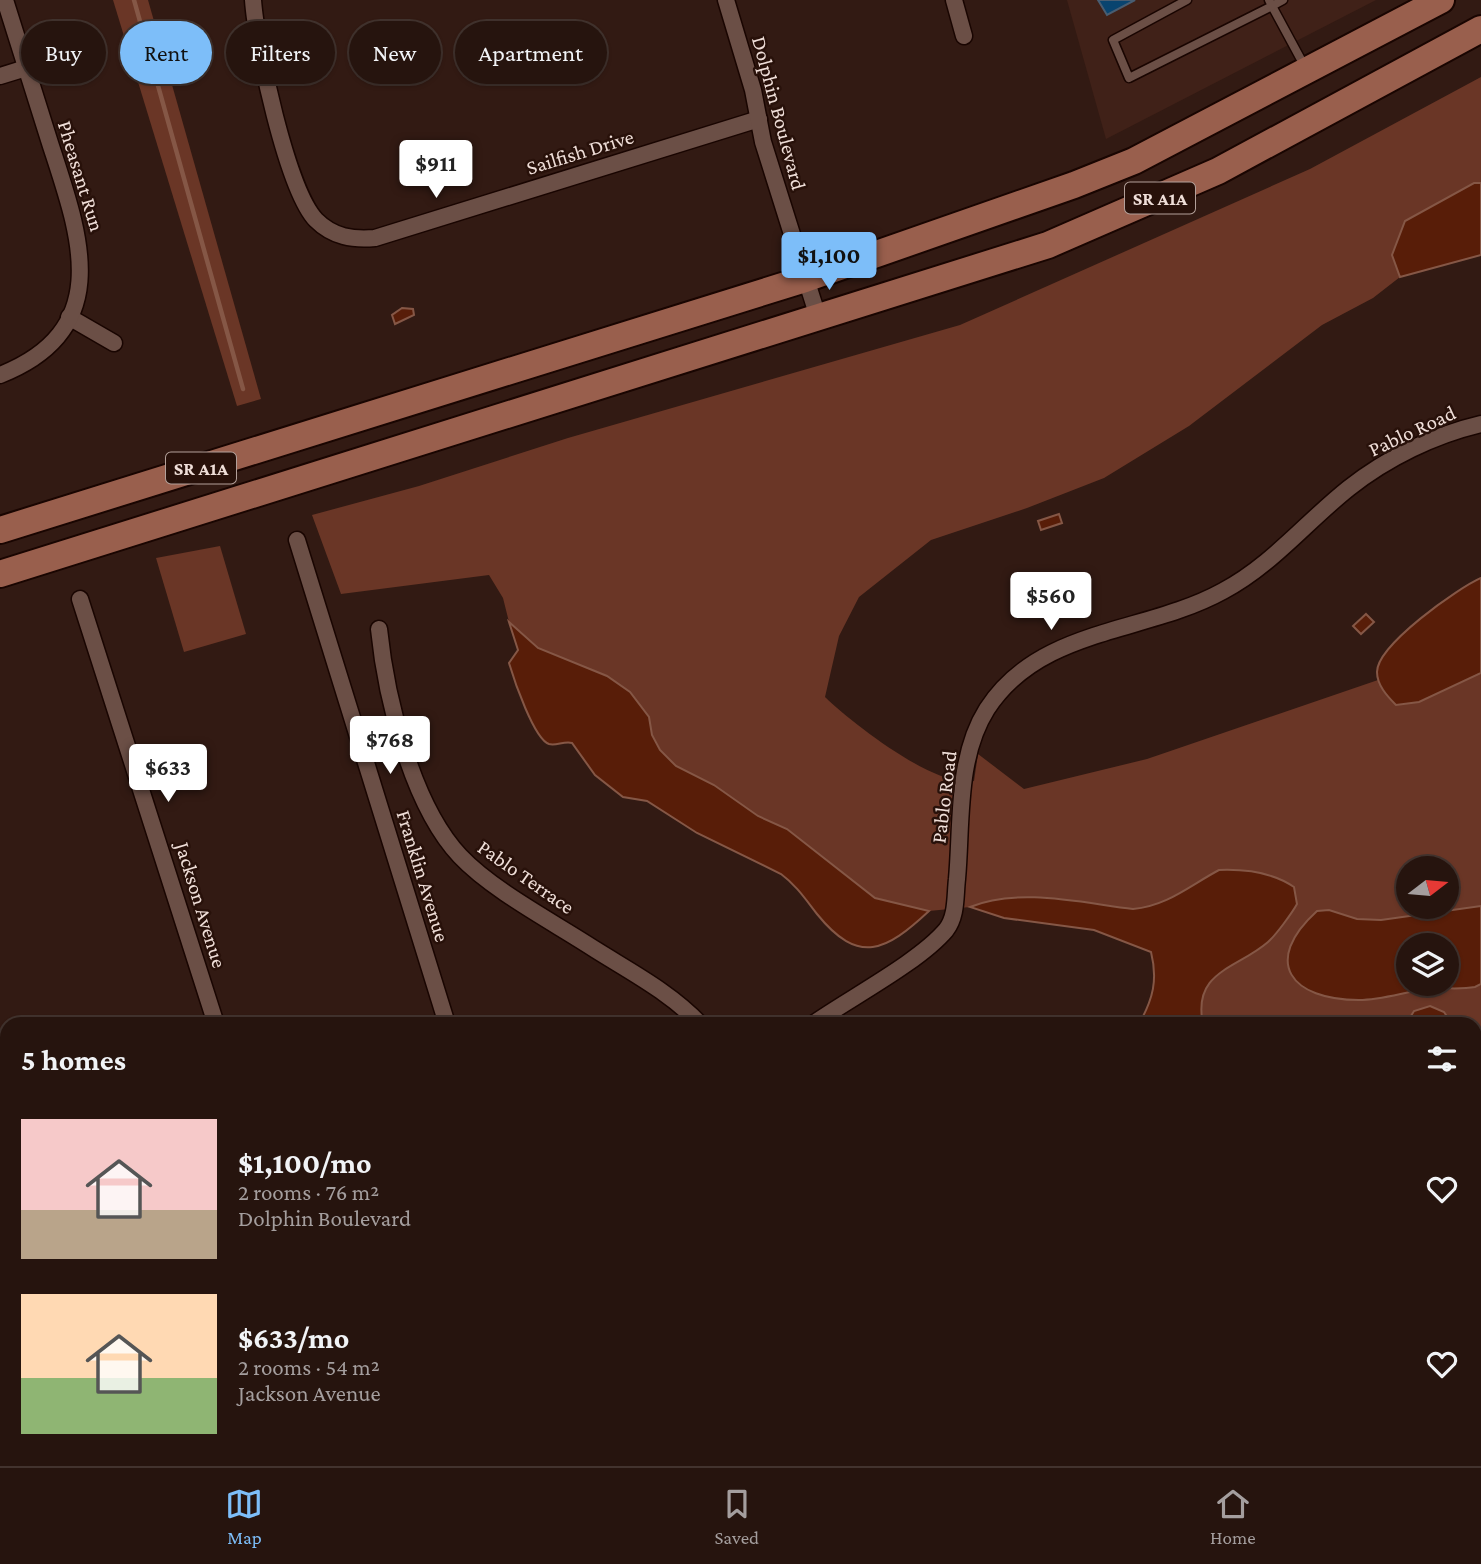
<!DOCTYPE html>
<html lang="en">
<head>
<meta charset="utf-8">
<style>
  :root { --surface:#26140e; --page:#2e1d17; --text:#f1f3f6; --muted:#a49e9e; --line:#42332e; --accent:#7dbef9 }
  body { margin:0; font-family:"Crimson Pro",serif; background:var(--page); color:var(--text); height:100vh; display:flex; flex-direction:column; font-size:26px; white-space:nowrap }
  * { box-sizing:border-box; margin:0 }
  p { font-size:23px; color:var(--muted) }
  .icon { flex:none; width:38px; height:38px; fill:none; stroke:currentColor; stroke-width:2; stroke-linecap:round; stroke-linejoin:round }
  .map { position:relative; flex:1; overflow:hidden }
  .sheet { position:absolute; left:0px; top:1017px; width:1482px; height:450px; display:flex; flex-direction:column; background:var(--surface); border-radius:21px 21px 0 0; box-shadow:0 2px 5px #0004,0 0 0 2px var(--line) }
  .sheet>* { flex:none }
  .hud { position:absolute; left:21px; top:21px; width:700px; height:63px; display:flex; gap:14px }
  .needle { width:46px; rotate:74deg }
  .buttons { position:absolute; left:1396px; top:856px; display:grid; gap:14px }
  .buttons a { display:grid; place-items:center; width:63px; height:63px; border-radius:50%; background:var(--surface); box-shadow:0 2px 5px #0004,0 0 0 2px var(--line); font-size:35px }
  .price { position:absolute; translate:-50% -60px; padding:0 16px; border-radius:7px; background:#fff; color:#222; font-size:23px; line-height:46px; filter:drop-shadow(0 2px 4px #0008) }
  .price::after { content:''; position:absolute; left:50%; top:42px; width:21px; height:16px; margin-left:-10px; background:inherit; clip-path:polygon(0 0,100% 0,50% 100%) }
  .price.selected { background:var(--accent); color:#111 }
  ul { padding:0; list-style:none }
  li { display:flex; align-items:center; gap:21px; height:175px; padding:0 21px }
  li span { display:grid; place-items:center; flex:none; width:196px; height:140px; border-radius:0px; color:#555 }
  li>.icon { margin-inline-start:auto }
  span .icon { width:84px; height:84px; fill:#fffc; stroke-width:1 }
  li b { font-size:30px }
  h2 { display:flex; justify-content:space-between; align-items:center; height:84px; padding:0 21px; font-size:30px }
  .pill { padding:0 24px; border-radius:32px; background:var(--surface); box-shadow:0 2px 5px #0004,0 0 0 2px var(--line); font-size:24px; line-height:63px }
  .pill.selected { background:var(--accent); color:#111 }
  .menu { display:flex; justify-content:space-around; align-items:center; height:98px; border-top:2px solid var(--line); background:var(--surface); font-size:19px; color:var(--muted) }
  .menu a { display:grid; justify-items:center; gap:4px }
  .menu .selected { color:var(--accent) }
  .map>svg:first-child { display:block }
  .built { fill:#402118 }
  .green { fill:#6a3626; fill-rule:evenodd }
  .water { fill:#581d08; stroke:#855746; stroke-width:2; fill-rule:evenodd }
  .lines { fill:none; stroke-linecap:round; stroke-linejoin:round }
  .stream { stroke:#855746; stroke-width:4.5 }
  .building { fill:#09446f; stroke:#495d71; stroke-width:2 }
  .lane-casing { stroke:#190501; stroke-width:11 }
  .street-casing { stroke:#190501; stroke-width:19 }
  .primary-casing { stroke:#190501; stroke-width:30 }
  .lane { stroke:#6b4f46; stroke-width:8 }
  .street { stroke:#6b4f46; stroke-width:16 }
  .primary { stroke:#995f4d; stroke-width:26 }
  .labels { text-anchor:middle; stroke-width:5; stroke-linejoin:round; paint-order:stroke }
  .shield { fill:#28110a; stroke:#b3a09a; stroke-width:2 }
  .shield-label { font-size:19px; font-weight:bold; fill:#efded8 }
  .street-label { font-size:21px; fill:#efded8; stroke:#28110a }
</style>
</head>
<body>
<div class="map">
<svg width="1481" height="1466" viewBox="0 0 1481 1466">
  <rect width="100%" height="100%" fill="#321a13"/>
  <path class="built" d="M1067,0H1376L1106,139Z"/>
  <g class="green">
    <path d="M113,0H148L261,399L237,406Z"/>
    <path d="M1481,77V255L1400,277L1373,298L1322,325L1189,426L1104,478L1027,508L931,540L859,597L839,636L825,697C852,723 936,789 974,781L978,754L1024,789L1147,759L1378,680C1374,646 1452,591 1481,578V1210L1475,1213V1024H1139C1155,997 1158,983 1151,952L1094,930L1004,918L970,907L929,911L875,898L787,829L758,816L714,785L676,766L660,750L652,735L649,717L630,692L607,676L538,648L509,622L503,598L489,575L341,594L312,515L419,486L568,438L960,325L1310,169ZM1409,868H1447V906H1409ZM1409,945H1447V984H1409Z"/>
    <path d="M220,546L246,634L184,652L156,558Z"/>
    <path d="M256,1460H895L878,1466H250Z"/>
  </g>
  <g class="water">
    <path d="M1474,183H1481V255L1400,277L1392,255L1405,221Z"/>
    <path d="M402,308L413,309L414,315L395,324L392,315Z"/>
    <path d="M1059,514L1062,523L1041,530L1038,521Z"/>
    <path d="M1481,578V673L1419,702L1396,705C1387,696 1377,685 1377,672C1377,645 1458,588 1481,578Z"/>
    <path d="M1366,614L1374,622L1361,634L1353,626Z"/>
    <path d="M509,622L538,648L607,676L630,692L649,717L652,735L660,750L676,766L714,785L758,816L787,829L875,898L929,911C886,951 859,966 817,914C806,900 796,885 781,874L697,833L647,801L623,797L595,775L572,743C564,741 556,746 549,744C534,739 514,680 509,663L518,650Z"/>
    <path d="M1219,870C1245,869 1272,872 1294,887L1297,904C1292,913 1276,935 1268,942C1237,969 1192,971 1203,1024H1139C1153,999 1158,980 1151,952L1094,930L1004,918L970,907C1019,887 1082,903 1133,909C1167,906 1189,886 1219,870Z"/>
    <path d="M1481,906V984L1475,987C1459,990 1444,987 1427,989C1404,992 1382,1000 1359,1000C1291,1000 1261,962 1317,911L1329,910L1357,919L1381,920ZM1409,945H1447V984H1409Z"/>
    <path d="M1430,1006L1444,1012L1452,1024H1406L1414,1011Z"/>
    <path d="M1481,1031V1082L1475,1087V1033Z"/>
  </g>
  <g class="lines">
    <path class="stream" d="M134,0L243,389"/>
  </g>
  <path class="building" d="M1098,0H1135L1107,15Z"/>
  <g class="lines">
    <defs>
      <g id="lane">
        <path d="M1187,0L1113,40L1129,78L1272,6L1305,67"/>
        <path d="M1269,0L1272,6L1283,0"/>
      </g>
      <g id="street">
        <path d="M253,0C256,44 287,190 316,220C333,237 353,240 375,238L759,119"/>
        <path d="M726,0L753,90L763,142L818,317"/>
        <path d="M954,0L964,36"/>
        <path d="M0,76L26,68"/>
        <path d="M69,317L114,343"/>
        <path d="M0,375C117,329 79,233 50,143C35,95 20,48 5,0"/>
        <path d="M297,540L447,1024"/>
        <path d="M80,599L216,1024"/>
        <path d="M379,629C386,698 412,805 460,856C493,891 555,923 596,950C631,972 671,993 700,1024"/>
        <path d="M813,1024C850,998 919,962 946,930C957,916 955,896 957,879C962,824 956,758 987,709C1040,627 1145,634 1223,591C1272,565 1306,522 1349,488C1387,458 1434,435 1481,424"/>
        <path d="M0,1070L7,1092"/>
        <path d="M0,1353L7,1349"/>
        <path d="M1475,1357L1481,1355"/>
        <path d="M591,1460V1466"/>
        <path d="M1224,1466L1239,1460"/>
      </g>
      <g id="primary">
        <path d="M0,530L805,279L1074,185L1134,161L1441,0"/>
        <path d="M0,574L1048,245L1218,171L1481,29"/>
      </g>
    </defs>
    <use href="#lane" class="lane-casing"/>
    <use href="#street" class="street-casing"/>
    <use href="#primary" class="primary-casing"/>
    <use href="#lane" class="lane"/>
    <use href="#street" class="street"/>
    <use href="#primary" class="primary"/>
  </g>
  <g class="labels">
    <g class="shield">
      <rect x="1125" y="182.5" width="70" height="31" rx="5"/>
      <rect x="166" y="452.5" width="70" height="31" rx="5"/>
    </g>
    <g class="shield-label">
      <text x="1160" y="205">SR A1A</text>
      <text x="201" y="475">SR A1A</text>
    </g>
    <g class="street-label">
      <text transform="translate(779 113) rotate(75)" y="7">Dolphin Boulevard</text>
      <text transform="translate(580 152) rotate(-17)" y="7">Sailfish Drive</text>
      <text transform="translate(81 176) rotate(73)" y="7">Pheasant Run</text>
      <text transform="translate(1412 431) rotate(-25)" y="7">Pablo Road</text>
      <text transform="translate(944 797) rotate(-83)" y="7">Pablo Road</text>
      <text transform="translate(423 876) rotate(73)" y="7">Franklin Avenue</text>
      <text transform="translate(526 877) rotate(35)" y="7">Pablo Terrace</text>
      <text transform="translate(201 905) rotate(73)" y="7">Jackson Avenue</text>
    </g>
  </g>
</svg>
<div class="buttons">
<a><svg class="needle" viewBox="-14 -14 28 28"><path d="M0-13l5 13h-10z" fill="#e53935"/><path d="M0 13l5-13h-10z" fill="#a49e9e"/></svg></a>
<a><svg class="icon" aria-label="layers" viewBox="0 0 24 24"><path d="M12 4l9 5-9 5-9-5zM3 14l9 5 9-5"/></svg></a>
</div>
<b class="price" style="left:436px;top:200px">$911</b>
<b class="price selected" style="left:829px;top:292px">$1,100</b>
<b class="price" style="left:1051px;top:632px">$560</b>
<b class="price" style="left:390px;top:776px">$768</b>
<b class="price" style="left:168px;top:804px">$633</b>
<div class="hud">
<a class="pill">Buy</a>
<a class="pill selected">Rent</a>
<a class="pill">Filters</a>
<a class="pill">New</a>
<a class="pill">Apartment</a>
</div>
<section class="sheet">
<h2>5 homes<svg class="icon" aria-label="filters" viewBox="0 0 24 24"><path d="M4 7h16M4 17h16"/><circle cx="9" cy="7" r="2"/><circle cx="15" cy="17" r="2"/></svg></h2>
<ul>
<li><span style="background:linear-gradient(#f6c9c9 65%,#b9a48a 0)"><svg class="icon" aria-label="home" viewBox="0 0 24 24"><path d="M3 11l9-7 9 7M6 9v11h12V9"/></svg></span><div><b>$1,100/mo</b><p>2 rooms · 76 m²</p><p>Dolphin Boulevard</p></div><svg class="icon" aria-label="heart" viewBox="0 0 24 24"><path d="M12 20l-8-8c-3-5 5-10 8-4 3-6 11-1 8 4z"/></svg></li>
<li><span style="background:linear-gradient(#ffd9b3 60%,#8fb573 0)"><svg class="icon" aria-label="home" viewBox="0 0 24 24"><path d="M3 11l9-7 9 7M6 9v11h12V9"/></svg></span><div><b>$633/mo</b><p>2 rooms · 54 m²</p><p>Jackson Avenue</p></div><svg class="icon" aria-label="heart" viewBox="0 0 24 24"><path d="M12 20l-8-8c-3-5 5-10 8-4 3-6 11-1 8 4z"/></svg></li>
</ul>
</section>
</div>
<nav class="menu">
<a class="selected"><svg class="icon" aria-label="map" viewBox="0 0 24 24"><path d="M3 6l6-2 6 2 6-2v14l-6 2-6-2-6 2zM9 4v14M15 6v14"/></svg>Map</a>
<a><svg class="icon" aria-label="saved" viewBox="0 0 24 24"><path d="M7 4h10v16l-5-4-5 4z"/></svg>Saved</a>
<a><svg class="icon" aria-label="home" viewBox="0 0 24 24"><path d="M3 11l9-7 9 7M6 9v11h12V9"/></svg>Home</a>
</nav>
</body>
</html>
